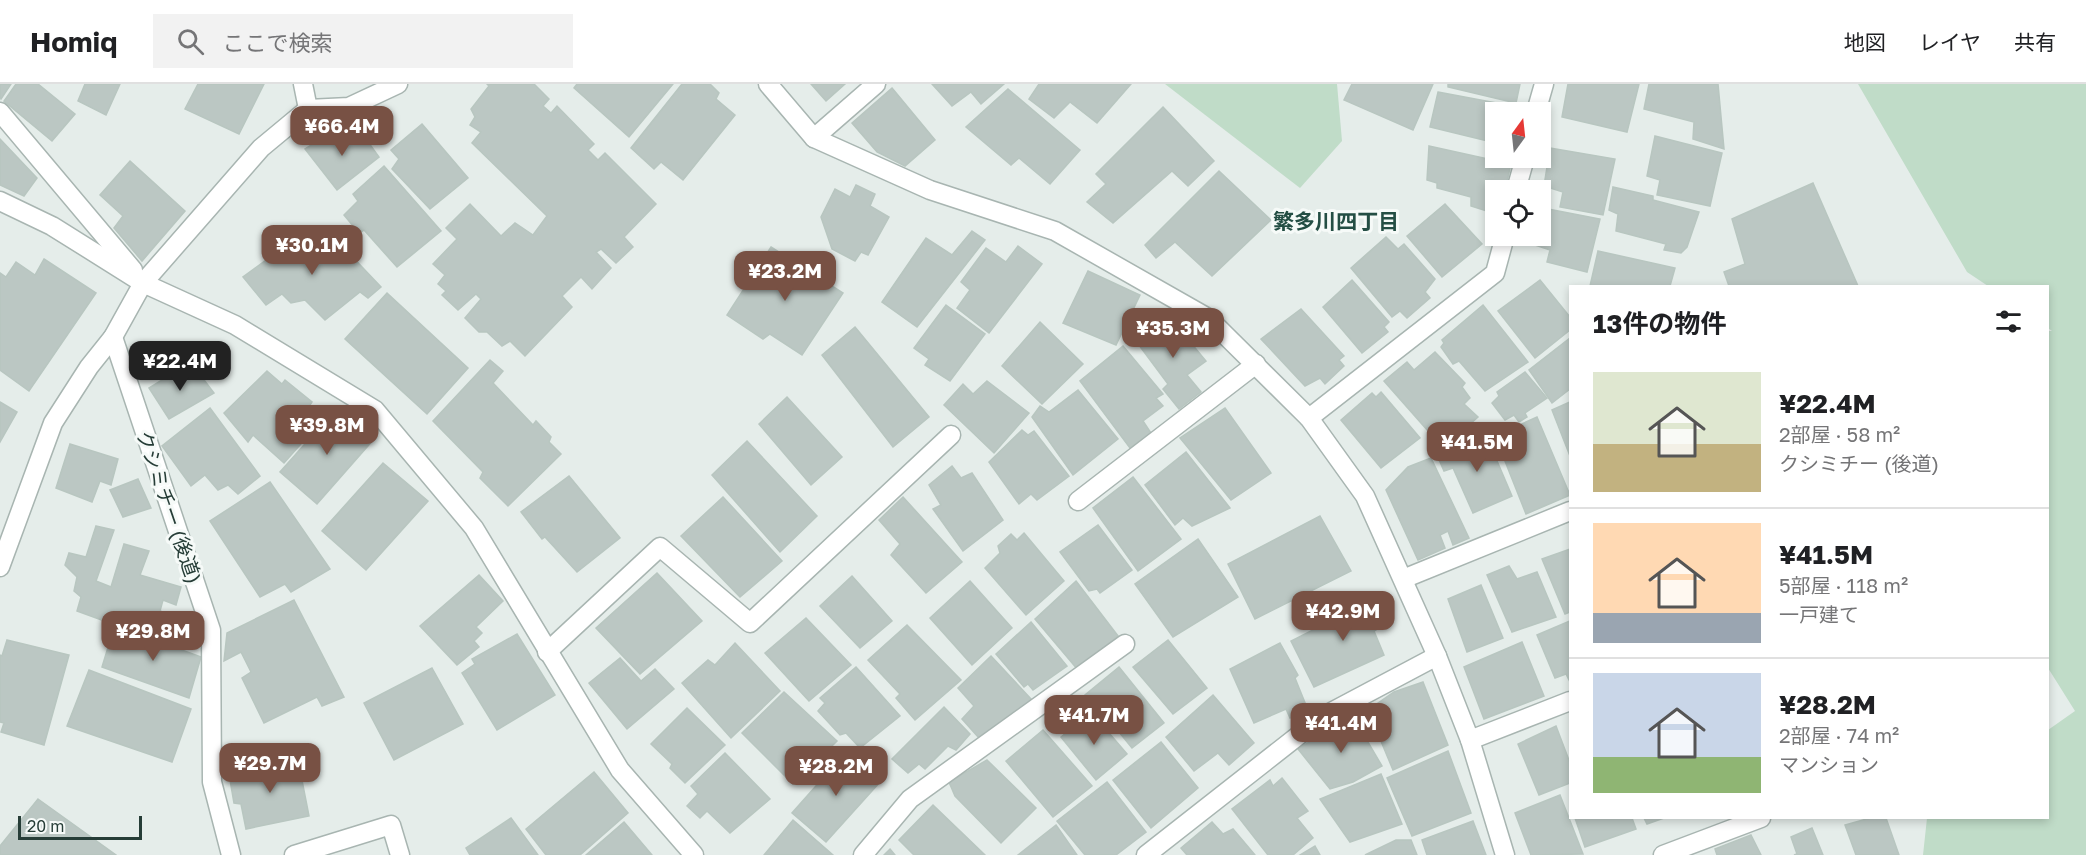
<!DOCTYPE html>
<html lang="ja">
<head>
<meta charset="utf-8">
<style>
  :root { --surface:#fff; --page:#f2f2f2; --text:#202124; --muted:#757577; --line:#e0e0e0; --accent:#785144 }
  body { margin:0; font-family:"Golos Text","Noto Sans JP",sans-serif; background:var(--page); color:var(--text); height:100vh; display:flex; flex-direction:column; font-size:22px; white-space:nowrap }
  * { box-sizing:border-box; margin:0 }
  p { font-size:20px; color:var(--muted) }
  .icon { flex:none; width:33px; height:33px; fill:none; stroke:currentColor; stroke-width:2; stroke-linecap:round; stroke-linejoin:round }
  .map { position:relative; flex:1; overflow:hidden }
  .panel { position:absolute; left:1569px; top:201px; width:480px; height:534px; display:flex; flex-direction:column; background:var(--surface); border-radius:0px; box-shadow:0 3px 9px #0003 }
  .panel>* { flex:none }
  .needle { width:39px; rotate:15deg }
  .controls { position:absolute; left:1485px; top:18px; display:grid; gap:12px }
  .controls a { display:grid; place-items:center; width:66px; height:66px; border-radius:0px; background:var(--surface); box-shadow:0 3px 9px #0003; font-size:30px }
  .scale { position:absolute; left:18px; bottom:15px; width:124px; box-sizing:border-box; padding-left:6px; border:3px solid #263d37; border-top:0; font-size:16px; line-height:21px; white-space:nowrap; color:#263d37; -webkit-text-stroke:4px #f6faf8; paint-order:stroke }
  .price { position:absolute; translate:-50% -51px; padding:0 14px; border-radius:12px; background:var(--accent); color:#fff; font-size:20px; line-height:39px; filter:drop-shadow(0 2px 3px #0008) }
  .price::after { content:''; position:absolute; left:50%; top:36px; width:18px; height:14px; margin-left:-9px; background:inherit; clip-path:polygon(0 0,100% 0,50% 100%) }
  .price.on { background:#222; color:#fff }
  ul { padding:0; list-style:none }
  li { display:flex; align-items:center; gap:18px; height:150px; padding:0 24px }
  li+li { border-top:2px solid var(--line) }
  li span { display:grid; place-items:center; flex:none; width:168px; height:120px; border-radius:0px; color:#555 }
  li>.icon { margin-inline-start:auto }
  span .icon { width:72px; height:72px; fill:#fffc; stroke-width:1 }
  li b { font-size:26px }
  h2 { display:flex; justify-content:space-between; align-items:center; height:72px; padding:0 24px; font-size:26px }
  header { display:flex; align-items:center; gap:36px; box-sizing:border-box; height:84px; padding:0 30px; background:var(--surface); border-bottom:2px solid var(--line) }
  header strong { font-size:28px }
  nav { display:flex; gap:33px; margin-inline-start:auto; font-size:21px }
  .search { width:420px; height:54px; background:var(--page); display:flex; align-items:center; gap:15px; box-sizing:border-box; padding:0 21px; border-radius:0px; color:var(--muted); font-size:22px }
  .map>svg:first-child { display:block }
  .green { fill:#c0dcc8 }
  .building { fill:#bbc7c3; stroke:#b8c6c0; stroke-width:1.5 }
  .lines { fill:none; stroke-linecap:round; stroke-linejoin:round }
  .minor-casing { stroke:#a8b5b1; stroke-width:21 }
  .minor { stroke:#fff; stroke-width:18 }
  .labels { text-anchor:middle; stroke-width:6; stroke-linejoin:round; paint-order:stroke }
  .street-label { font-size:20px; fill:#263d37; stroke:#f6faf8 }
  .neighbourhood-label { font-size:21px; font-weight:bold; fill:#244e44; stroke:#f6faf8 }
</style>
</head>
<body>
<header>
<strong>Homiq</strong>
<div class="search"><svg class="icon" aria-label="search" viewBox="0 0 24 24"><circle cx="10" cy="10" r="6"/><path d="M15 15l6 6"/></svg>ここで検索</div>
<nav><a>地図</a><a>レイヤ</a><a>共有</a></nav>
</header>
<div class="map">
<svg width="2086" height="771" viewBox="0 0 2086 771">
  <rect width="100%" height="100%" fill="#e5edea"/>
  <g class="green">
    <path d="M1165,0H1337L1342,57L1300,104Z"/>
    <path d="M1858,0H2086V771H1923L1927,734H2048V646L2075,627L2048,584V247H2052L2048,244V202H1988L1967,188Z"/>
  </g>
  <g class="building">
    <path d="M0,0H11L1,15L0,13Z"/>
    <path d="M16,0H38L75,30L52,57L4,17Z"/>
    <path d="M85,0H120L106,31L78,17Z"/>
    <path d="M198,0H264L239,50L185,25Z"/>
    <path d="M487,0H534L549,15L543,22L551,29L557,22L594,60L588,66L598,76L605,69L656,120L624,153L633,163L616,179L601,165L596,168L611,184L592,205L581,193L562,212L572,223L525,272L510,257L502,262L487,248H479L465,234L481,215L476,210L458,226L442,211L446,207L438,200L445,191L433,180L457,155L446,144L470,120L501,152L515,139L533,151L547,132L472,59L481,48L470,41L475,33L471,25L489,2Z"/>
    <path d="M577,0H673L629,53L574,4Z"/>
    <path d="M682,0H710L719,9L716,15L735,31L683,96L661,78L654,85L631,64Z"/>
    <path d="M811,0H845L826,17Z"/>
    <path d="M932,0H1004L981,20L971,8L952,22Z"/>
    <path d="M1039,0H1131L1097,39L1070,18L1054,34L1029,15Z"/>
    <path d="M1352,0H1433L1413,46L1344,16Z"/>
    <path d="M1448,0H1520L1516,19L1448,3Z"/>
    <path d="M1568,0H1639L1627,48L1562,33Z"/>
    <path d="M1649,0H1718L1724,65L1693,55L1694,38L1644,25Z"/>
    <path d="M892,4L935,56L905,82L877,68L852,39Z"/>
    <path d="M1008,5L1080,66L1050,100L1019,74L1011,81L966,43Z"/>
    <path d="M1438,8L1513,22L1512,28H1496V59L1430,43Z"/>
    <path d="M1163,23L1214,77L1188,102L1172,87L1113,139L1087,118L1106,100L1096,90Z"/>
    <path d="M422,40L468,94L430,125L392,85L399,75L391,66Z"/>
    <path d="M332,48L342,59L361,48L379,73L337,106L305,65Z"/>
    <path d="M1655,52L1722,69L1710,122L1657,111L1660,96L1647,92Z"/>
    <path d="M0,55L37,94L24,112L0,101Z"/>
    <path d="M1429,62L1511,80L1505,106H1496V130L1471,122V113L1437,104V99L1427,96Z"/>
    <path d="M1550,64L1615,75L1603,131L1560,123L1563,108L1544,102Z"/>
    <path d="M130,77L185,127L142,177L114,144L123,132L100,111Z"/>
    <path d="M384,82L441,147L397,183L364,146L359,149L344,131L358,117L353,110Z"/>
    <path d="M1219,87L1271,136L1212,192L1175,158L1156,174L1145,161Z"/>
    <path d="M1813,99L1858,202H1729L1724,188L1745,180L1732,135Z"/>
    <path d="M856,101L875,110L870,122L889,133L868,171L861,168L855,177L832,165L821,133L835,105L850,113Z"/>
    <path d="M1613,103L1653,112V116L1699,128L1687,163L1681,169L1664,166L1666,160L1616,147L1618,130L1609,126Z"/>
    <path d="M1445,120L1482,160L1442,193L1407,152Z"/>
    <path d="M1543,124L1600,135L1587,188L1547,178L1550,166L1535,161L1537,152H1540Z"/>
    <path d="M325,144L381,203L368,214L360,208L325,236L305,216L291,219L282,210L266,221L243,193L277,168L272,161L282,154L296,170Z"/>
    <path d="M972,147L985,156L917,243L882,218L926,154L952,171Z"/>
    <path d="M1386,153L1398,165L1404,160L1435,195L1425,208L1430,214L1407,234L1400,227L1392,233L1351,184Z"/>
    <path d="M1018,162L1042,180L989,249L957,224L970,206L961,198L986,164L1006,178Z"/>
    <path d="M771,163L843,209L802,271L770,250L763,255L727,231Z"/>
    <path d="M1598,167L1675,184L1670,202H1590Z"/>
    <path d="M44,175L96,209L29,307L0,286V189L6,193L16,178L35,191Z"/>
    <path d="M1088,187L1140,211L1116,261L1063,239Z"/>
    <path d="M1352,196L1389,238L1384,243L1388,248L1362,269L1323,223Z"/>
    <path d="M1540,196L1570,233V246L1535,274L1498,227Z"/>
    <path d="M387,209L468,284L427,330L345,255Z"/>
    <path d="M946,221L985,250L950,297L925,281L929,275L914,264Z"/>
    <path d="M1483,221L1528,278L1485,307L1459,277L1453,280L1441,263L1444,259L1442,256Z"/>
    <path d="M1301,225L1344,272L1339,276L1344,282L1325,300L1320,294L1305,302L1261,255Z"/>
    <path d="M1167,230L1206,277L1187,291L1201,308L1179,325L1163,305L1168,300L1136,257Z"/>
    <path d="M1040,238L1083,280L1042,320L1002,282Z"/>
    <path d="M855,243L929,333L893,363L822,271Z"/>
    <path d="M1570,254V305L1552,319L1529,286Z"/>
    <path d="M1123,262L1163,310L1156,314L1163,322L1143,337L1151,349L1130,364L1080,297Z"/>
    <path d="M1435,268L1465,299L1462,303L1470,314L1464,320L1478,333L1443,364L1384,297L1407,278L1414,286Z"/>
    <path d="M490,276L503,287L493,299L533,341L536,337L551,353L549,358L561,370L508,422L480,394L483,388L433,337Z"/>
    <path d="M183,283L189,293L198,288L214,309L169,335L149,304Z"/>
    <path d="M267,287L282,300L285,296L312,318L308,324L323,335L284,379L253,351L248,358L224,329Z"/>
    <path d="M1525,288L1547,314L1525,329L1527,333L1519,338L1514,331L1505,336L1492,319L1499,312L1497,308Z"/>
    <path d="M987,297L1029,329L994,369L944,321L963,300L973,310Z"/>
    <path d="M1078,306L1118,355L1073,391L1032,333L1040,322L1049,328Z"/>
    <path d="M1381,308L1420,354L1381,384L1341,336L1372,309L1376,313Z"/>
    <path d="M787,313L842,373L811,401L759,340Z"/>
    <path d="M0,318L17,328L0,358Z"/>
    <path d="M1570,318V372L1552,326Z"/>
    <path d="M210,324L260,392L238,410L228,401L218,406L205,391L191,402L162,362Z"/>
    <path d="M337,324L374,355L317,420L280,388Z"/>
    <path d="M1225,324L1271,389L1231,416L1180,354Z"/>
    <path d="M1537,333L1570,411L1526,430L1495,352Z"/>
    <path d="M1022,346L1028,351L1034,347L1069,392L1037,416L1031,410L1019,420L989,378Z"/>
    <path d="M1486,351L1512,412L1473,429L1453,384L1444,387L1437,371Z"/>
    <path d="M747,357L817,432L780,468L712,391Z"/>
    <path d="M70,360L118,375L111,401L100,397L92,418L56,404Z"/>
    <path d="M1186,368L1230,424L1192,442L1183,434L1175,441L1145,401Z"/>
    <path d="M1431,374L1469,454L1453,461L1448,447L1440,451L1445,464L1418,476L1386,406L1408,383Z"/>
    <path d="M383,379L428,417L366,486L322,447Z"/>
    <path d="M952,382L961,394L972,389L1003,436L963,467L933,425L941,421L929,401Z"/>
    <path d="M569,392L620,454L577,488L545,453L542,455L521,428Z"/>
    <path d="M1133,393L1181,455L1138,487L1093,424Z"/>
    <path d="M138,395L151,424L123,433L110,406Z"/>
    <path d="M270,398L330,485L291,508L285,500L260,513L210,437Z"/>
    <path d="M723,413L782,477L740,513L681,452Z"/>
    <path d="M903,413L962,478L926,509L891,471L900,460L879,436Z"/>
    <path d="M1320,432L1351,487L1255,535L1228,480Z"/>
    <path d="M1098,441L1132,486L1100,509L1097,505L1089,507L1060,468Z"/>
    <path d="M96,442L114,446L96,497L111,503L124,460L149,467L140,491L181,503L176,521L163,516L160,527L183,535L178,551L155,543L151,554L77,527L81,513L74,507L77,493L65,481L69,469L86,473Z"/>
    <path d="M1024,449L1064,497L1026,531L985,484L1000,469L998,462L1011,450L1017,456Z"/>
    <path d="M1198,455L1238,513L1173,553L1135,500Z"/>
    <path d="M1570,465V528L1565,530L1542,475Z"/>
    <path d="M1509,482L1517,495L1537,488L1556,533L1512,548L1487,491Z"/>
    <path d="M657,489L702,537L640,590L596,544Z"/>
    <path d="M479,491L503,517L476,543L482,549L474,557L479,563L457,581L420,542Z"/>
    <path d="M852,492L892,537L860,564L820,522Z"/>
    <path d="M970,497L1012,544L972,581L930,534Z"/>
    <path d="M1076,497L1118,552L1078,586L1035,535Z"/>
    <path d="M1481,501L1503,554L1467,568L1448,515Z"/>
    <path d="M1382,511L1390,525L1385,527L1390,537L1374,547L1384,571L1314,603L1291,557Z"/>
    <path d="M294,516L344,613L322,622L317,613L264,639L242,594L251,588L241,568L224,577L227,549Z"/>
    <path d="M806,534L851,581L809,617L765,569Z"/>
    <path d="M1570,537V598L1566,590L1555,594L1537,551Z"/>
    <path d="M1031,538L1067,582L1033,606L1028,600L1024,603L996,570Z"/>
    <path d="M907,541L961,596L915,636L896,614L900,610L868,576Z"/>
    <path d="M113,547L157,560L161,550L182,556L179,565L201,573L189,614L102,583Z"/>
    <path d="M517,550L555,611L497,646L462,589L475,580L472,575Z"/>
    <path d="M7,556L69,571L44,661L1,648L4,639L0,638V571L2,572Z"/>
    <path d="M1168,556L1207,604L1173,630L1133,583Z"/>
    <path d="M1522,558L1544,612L1484,635L1464,583Z"/>
    <path d="M735,559L780,607L731,654L682,599L708,576L715,581Z"/>
    <path d="M1280,559L1298,591L1295,594L1308,626L1290,634L1286,625L1254,639L1230,585Z"/>
    <path d="M991,572L1033,617L979,654L962,635L974,622L958,604Z"/>
    <path d="M620,574L641,597L655,585L674,605L627,645L589,599Z"/>
    <path d="M856,583L900,632L860,664L846,649L840,651L818,627L825,619L820,614Z"/>
    <path d="M1119,583L1164,639L1132,664L1097,621L1092,623L1085,611Z"/>
    <path d="M432,584L463,640L394,676L364,619Z"/>
    <path d="M89,586L191,625L172,678L67,642Z"/>
    <path d="M1423,598L1448,661L1393,686L1368,626L1394,608Z"/>
    <path d="M784,608L837,657L793,700L742,649Z"/>
    <path d="M1213,611L1254,659L1229,681L1218,669L1194,687L1166,653Z"/>
    <path d="M944,623L970,650L956,666L948,662L925,685L919,680L908,689L892,675Z"/>
    <path d="M687,624L725,661L685,699L670,684L672,680L651,660Z"/>
    <path d="M1091,628L1127,670L1096,696L1061,653Z"/>
    <path d="M1352,631L1382,682L1353,698L1330,705L1298,665Z"/>
    <path d="M1556,642L1570,679V699L1539,711L1518,660Z"/>
    <path d="M1043,646L1092,702L1053,733L1006,677Z"/>
    <path d="M1161,658L1198,704L1151,744L1113,696Z"/>
    <path d="M847,667L880,698L826,758L792,729Z"/>
    <path d="M1448,667L1471,729L1412,752L1387,694Z"/>
    <path d="M725,669L770,715L730,749L707,727L700,734L687,722L698,710L691,702Z"/>
    <path d="M298,676L309,732L246,745L241,720L234,719L229,690Z"/>
    <path d="M987,676L1036,724L1001,759L955,712L949,698Z"/>
    <path d="M594,688L628,729L580,771H546L526,745Z"/>
    <path d="M1381,690L1402,740L1350,758L1320,715Z"/>
    <path d="M1282,694L1308,727L1297,734L1313,754L1293,771H1268L1232,725L1270,696L1273,702Z"/>
    <path d="M1107,698L1146,748L1116,771H1085L1057,737Z"/>
    <path d="M1560,711L1583,770L1531,771L1515,729Z"/>
    <path d="M38,715L116,771H0V762Z"/>
    <path d="M933,721L985,771H914L899,756Z"/>
    <path d="M511,734L538,771H470L466,764Z"/>
    <path d="M1575,734H1632L1636,745L1585,763Z"/>
    <path d="M1644,734H1664L1647,740Z"/>
    <path d="M1870,734H1886L1899,771H1856L1845,741Z"/>
    <path d="M793,736L833,771H764Z"/>
    <path d="M1473,737L1486,771H1427L1422,756Z"/>
    <path d="M624,738L652,771H586Z"/>
    <path d="M1212,738L1223,750L1233,745L1255,771H1187L1181,764Z"/>
    <path d="M1056,741L1077,771H1018Z"/>
    <path d="M1812,744L1823,771H1794L1797,770L1791,753Z"/>
    <path d="M1751,751L1761,771H1717L1715,765Z"/>
    <path d="M1396,756H1411L1417,771H1365Z"/>
    <path d="M1315,762L1320,771H1300Z"/>
    <path d="M890,765L895,771H884Z"/>
  </g>
  <g class="lines">
    <defs>
      <g id="minor">
        <path d="M303,0L308,25"/>
        <path d="M768,0L814,54L930,106L1055,147L1208,234L1309,334L1365,412L1437,572L1470,656L1505,771"/>
        <path d="M0,28L133,186"/>
        <path d="M1536,28L1544,0"/>
        <path d="M814,54L876,0"/>
        <path d="M1516,106L1525,74"/>
        <path d="M0,117L52,142L143,199L235,241L375,326L474,444L620,686L694,771"/>
        <path d="M113,253L211,546L212,698L231,771"/>
        <path d="M1309,334L1495,189L1505,152"/>
        <path d="M1078,417L1256,280"/>
        <path d="M0,483L53,339L89,283L113,253L143,199L261,64L308,25L349,23L398,0"/>
        <path d="M1403,495L1570,427"/>
        <path d="M547,568L660,463L750,539L951,351"/>
        <path d="M1470,656L1570,617"/>
        <path d="M294,771L391,741L400,771"/>
        <path d="M863,771L910,715L1125,560"/>
        <path d="M1146,771L1322,633L1437,572"/>
        <path d="M1663,771L1761,734"/>
      </g>
    </defs>
    <use href="#minor" class="minor-casing"/>
    <use href="#minor" class="minor"/>
  </g>
  <g class="labels">
    <g class="street-label">
      <text transform="translate(169 423) rotate(71)" y="7">クシミチー (後道)</text>
    </g>
    <g class="neighbourhood-label">
      <text x="1336" y="145">繁多川四丁目</text>
    </g>
  </g>
</svg>
<div class="controls">
<a><svg class="needle" viewBox="-14 -14 28 28"><path d="M0-13l5 13h-10z" fill="#e53935"/><path d="M0 13l5-13h-10z" fill="#757577"/></svg></a>
<a><svg class="icon" aria-label="locate" viewBox="0 0 24 24"><circle cx="12" cy="12" r="6"/><path d="M12 2v4M12 18v4M2 12h4M18 12h4"/></svg></a>
</div>
<div class="scale">20 m</div>
<b class="price" style="left:342px;top:73px">¥66.4M</b>
<b class="price" style="left:312px;top:192px">¥30.1M</b>
<b class="price" style="left:785px;top:218px">¥23.2M</b>
<b class="price" style="left:1173px;top:275px">¥35.3M</b>
<b class="price on" style="left:180px;top:308px">¥22.4M</b>
<b class="price" style="left:327px;top:372px">¥39.8M</b>
<b class="price" style="left:1477px;top:389px">¥41.5M</b>
<b class="price" style="left:1343px;top:558px">¥42.9M</b>
<b class="price" style="left:153px;top:578px">¥29.8M</b>
<b class="price" style="left:1094px;top:662px">¥41.7M</b>
<b class="price" style="left:1341px;top:670px">¥41.4M</b>
<b class="price" style="left:270px;top:710px">¥29.7M</b>
<b class="price" style="left:836px;top:713px">¥28.2M</b>
<section class="panel">
<h2>13件の物件<svg class="icon" aria-label="filters" viewBox="0 0 24 24"><path d="M4 7h16M4 17h16"/><circle cx="9" cy="7" r="2"/><circle cx="15" cy="17" r="2"/></svg></h2>
<ul>
<li><span style="background:linear-gradient(#dfe7d0 60%,#c2b280 0)"><svg class="icon" aria-label="home" viewBox="0 0 24 24"><path d="M3 11l9-7 9 7M6 9v11h12V9"/></svg></span><div><b>¥22.4M</b><p>2部屋 · 58 m²</p><p>クシミチー (後道)</p></div></li>
<li><span style="background:linear-gradient(#ffd9b3 75%,#9aa5b1 0)"><svg class="icon" aria-label="home" viewBox="0 0 24 24"><path d="M3 11l9-7 9 7M6 9v11h12V9"/></svg></span><div><b>¥41.5M</b><p>5部屋 · 118 m²</p><p>一戸建て</p></div></li>
<li><span style="background:linear-gradient(#c9d6e8 70%,#8fb573 0)"><svg class="icon" aria-label="home" viewBox="0 0 24 24"><path d="M3 11l9-7 9 7M6 9v11h12V9"/></svg></span><div><b>¥28.2M</b><p>2部屋 · 74 m²</p><p>マンション</p></div></li>
</ul>
</section>
</div>
</body>
</html>
